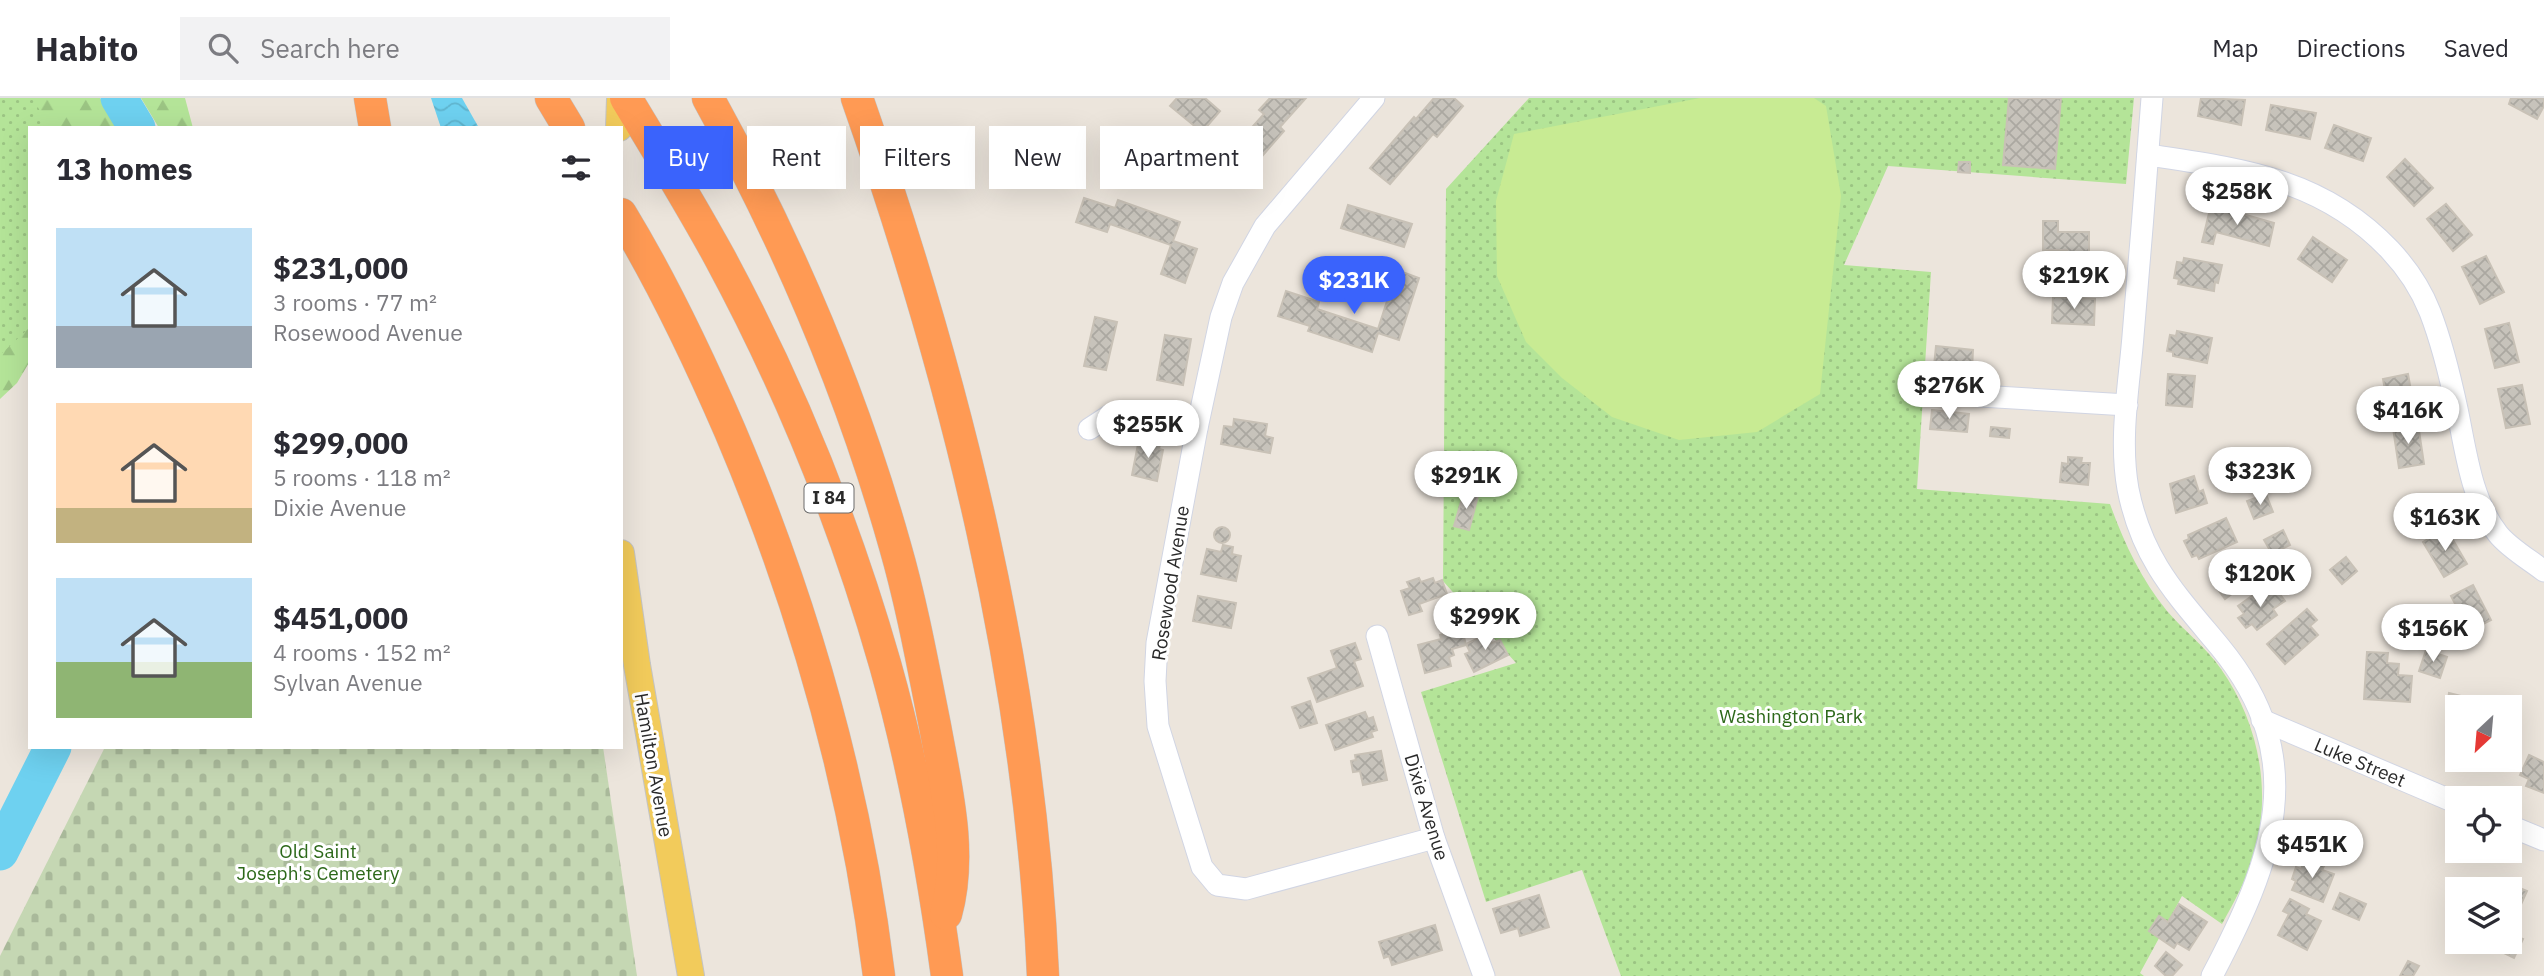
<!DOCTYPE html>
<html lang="en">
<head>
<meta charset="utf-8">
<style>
  :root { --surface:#fff; --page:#f2f2f3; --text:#2b2b33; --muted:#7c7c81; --line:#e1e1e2; --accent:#3a63fc }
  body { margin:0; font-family:"IBM Plex Sans",sans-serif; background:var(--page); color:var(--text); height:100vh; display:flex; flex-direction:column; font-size:26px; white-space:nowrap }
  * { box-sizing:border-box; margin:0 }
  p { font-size:23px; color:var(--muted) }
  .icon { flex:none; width:38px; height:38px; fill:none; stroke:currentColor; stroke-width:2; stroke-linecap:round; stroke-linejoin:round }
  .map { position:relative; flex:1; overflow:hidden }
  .side { position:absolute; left:28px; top:28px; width:595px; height:623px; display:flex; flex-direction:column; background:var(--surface); border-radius:0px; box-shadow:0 7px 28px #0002 }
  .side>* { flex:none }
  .banner { position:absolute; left:644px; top:28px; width:665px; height:63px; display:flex; gap:14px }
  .needle { width:46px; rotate:206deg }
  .tools { position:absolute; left:2445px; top:597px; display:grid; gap:14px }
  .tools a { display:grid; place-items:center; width:77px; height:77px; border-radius:0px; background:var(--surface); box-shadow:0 7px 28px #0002; font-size:35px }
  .price { position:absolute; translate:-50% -60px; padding:0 16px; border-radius:24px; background:#fff; color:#222; font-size:23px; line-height:46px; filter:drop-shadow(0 2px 4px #0008) }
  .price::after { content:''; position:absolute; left:50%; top:42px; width:21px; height:16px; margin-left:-10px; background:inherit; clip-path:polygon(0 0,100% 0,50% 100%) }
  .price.active { background:var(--accent); color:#fff }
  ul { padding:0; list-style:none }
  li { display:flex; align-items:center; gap:21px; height:175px; padding:0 28px }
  li span { display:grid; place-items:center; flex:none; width:196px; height:140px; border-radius:0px; color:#555 }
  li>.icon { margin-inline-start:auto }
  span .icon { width:84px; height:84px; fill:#fffc; stroke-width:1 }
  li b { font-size:30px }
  h2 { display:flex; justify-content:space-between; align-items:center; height:84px; padding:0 28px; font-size:30px }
  .pill { padding:0 24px; border-radius:0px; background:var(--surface); box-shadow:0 7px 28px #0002; font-size:24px; line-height:63px }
  .pill.active { background:var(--accent); color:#fff }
  header { display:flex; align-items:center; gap:42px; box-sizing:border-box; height:98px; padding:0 35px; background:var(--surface); border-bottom:2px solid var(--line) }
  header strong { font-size:33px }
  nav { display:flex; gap:38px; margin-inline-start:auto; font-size:24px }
  .search { width:490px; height:63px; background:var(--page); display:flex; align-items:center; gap:18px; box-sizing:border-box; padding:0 24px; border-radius:0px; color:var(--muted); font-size:26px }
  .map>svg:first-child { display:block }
  .forest { fill:url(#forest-firs) }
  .cemetery { fill:url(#cemetery-stones) }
  .park { fill:url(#park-dots) }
  .pitch { fill:#c8eb93 }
  .water { fill:url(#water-waves) }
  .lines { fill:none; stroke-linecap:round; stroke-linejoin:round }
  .river { stroke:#6ed1f0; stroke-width:37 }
  .building { fill:url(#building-cross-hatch); stroke:#c8c1b6; stroke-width:2 }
  .minor-casing { stroke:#d1d5e3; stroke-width:23 }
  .major-casing { stroke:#c3c3c3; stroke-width:28 }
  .highway-casing { stroke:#c3c3c3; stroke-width:33 }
  .minor { stroke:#fff; stroke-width:21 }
  .major { stroke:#f2cb5b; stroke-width:26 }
  .highway { stroke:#ff9a54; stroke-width:32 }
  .labels { text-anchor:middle; stroke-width:6; stroke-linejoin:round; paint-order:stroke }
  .shield { fill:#fff; stroke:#6a6a6a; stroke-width:2 }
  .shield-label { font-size:18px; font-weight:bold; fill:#2a2a2a }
  .street-label { font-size:19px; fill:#2a2a2a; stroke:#fff }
  .park-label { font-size:19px; fill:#2c6819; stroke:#fff }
</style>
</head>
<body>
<header>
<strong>Habito</strong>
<div class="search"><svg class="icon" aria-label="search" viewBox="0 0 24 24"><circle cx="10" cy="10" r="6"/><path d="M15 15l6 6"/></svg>Search here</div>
<nav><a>Map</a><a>Directions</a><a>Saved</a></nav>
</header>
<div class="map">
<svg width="2544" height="878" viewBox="0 0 2544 878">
  <defs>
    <pattern id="forest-firs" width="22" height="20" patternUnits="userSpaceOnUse" patternTransform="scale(1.75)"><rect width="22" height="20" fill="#b4e498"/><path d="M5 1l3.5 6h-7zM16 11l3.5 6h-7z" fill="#9bc483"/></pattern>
    <pattern id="cemetery-stones" width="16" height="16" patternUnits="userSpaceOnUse" patternTransform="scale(1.75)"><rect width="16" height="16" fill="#c5d7b3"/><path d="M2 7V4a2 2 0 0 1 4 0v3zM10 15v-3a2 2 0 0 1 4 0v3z" fill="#a9b99a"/></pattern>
    <pattern id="park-dots" width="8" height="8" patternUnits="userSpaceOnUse" patternTransform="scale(1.75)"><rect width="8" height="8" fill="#b4e498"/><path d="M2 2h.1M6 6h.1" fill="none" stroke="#9bc483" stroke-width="1.8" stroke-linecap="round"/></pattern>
    <pattern id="water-waves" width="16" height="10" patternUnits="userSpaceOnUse" patternTransform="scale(1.75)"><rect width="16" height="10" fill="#6ed1f0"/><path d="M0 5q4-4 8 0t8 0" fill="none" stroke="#5fb4ce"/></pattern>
    <pattern id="building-cross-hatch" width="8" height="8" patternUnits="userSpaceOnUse" patternTransform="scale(1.75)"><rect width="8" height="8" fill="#c7c3bb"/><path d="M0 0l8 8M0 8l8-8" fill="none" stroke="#aba8a1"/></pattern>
  </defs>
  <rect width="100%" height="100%" fill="#ece5dc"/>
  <g class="forest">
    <path d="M0,0H100L117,30H30V263L17,285L0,301Z"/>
    <path d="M141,0H185L193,30H159Z"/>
  </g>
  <path class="cemetery" d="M105,649H603L637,878H0V858Z"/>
  <g class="park">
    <path d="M0,0H33L49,30H30V229L0,257Z"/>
    <path d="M1529,0H2134L2126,86L1888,68L1844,167L1931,174L1917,391L2110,406C2124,445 2141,481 2167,513C2184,533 2206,549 2221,571C2259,625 2273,696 2253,759C2246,783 2234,804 2222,826L2182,798L2140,875L2144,878H1621L1582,772L1486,804L1421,594L1516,565L1443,483L1446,91Z"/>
  </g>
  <path class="pitch" d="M1700,0H1814L1826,8L1841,98L1820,296L1757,334L1679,342L1612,319L1562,280L1526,244L1497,178L1496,103L1514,36Z"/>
  <path class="water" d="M431,0H462L479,30H441Z"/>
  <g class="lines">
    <g class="river">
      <path d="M119,0L137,30"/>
      <path d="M0,754L53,649"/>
    </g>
  </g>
  <g class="building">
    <path d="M1177,0H1205L1220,13L1202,34L1170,8Z"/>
    <path d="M1270,0H1306L1280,29L1284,33L1257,64L1237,46L1264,16L1259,12Z"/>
    <path d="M1434,0H1454L1463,8L1437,39L1433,36L1390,86L1370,70L1414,19L1416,21Z"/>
    <path d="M2009,0H2061L2055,71L2003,67Z"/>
    <path d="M2201,0L2245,2L2241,27L2198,18Z"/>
    <path d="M2511,0H2544V8L2537,21L2509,6Z"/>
    <path d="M2271,7L2316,15L2310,41L2266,32Z"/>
    <path d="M2334,27L2371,40L2363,63L2325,50Z"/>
    <path d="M2405,61L2433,90L2414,108L2387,79Z"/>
    <path d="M1959,64H1970V75L1958,74Z"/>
    <path d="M1084,100L1115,110L1118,102L1180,124L1173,143L1197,151L1185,185L1161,176L1171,147L1110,126L1107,134L1076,124Z"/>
    <path d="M2446,106L2472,137L2453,153L2427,121Z"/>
    <path d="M1348,107L1412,126L1404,149L1341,130Z"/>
    <path d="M2211,107L2274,125L2269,148L2216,134L2213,146L2202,144Z"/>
    <path d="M2043,123H2058V134H2089V173H2067V152H2043Z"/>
    <path d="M2313,139L2347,162L2332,184L2298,161Z"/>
    <path d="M2486,158L2504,194L2480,206L2462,169Z"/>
    <path d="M2184,160L2222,167L2218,185L2215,184L2214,193L2178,186L2179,181L2174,180L2177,164L2183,165Z"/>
    <path d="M1397,172L1419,180L1399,242L1378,235L1372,254L1308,233L1310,228L1278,218L1286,193L1319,204L1317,211L1378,231Z"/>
    <path d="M2053,199L2095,201L2094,227L2052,225Z"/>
    <path d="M1095,219L1117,224L1106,272L1084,268Z"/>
    <path d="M2509,225L2519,264L2495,270L2485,231Z"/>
    <path d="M2177,233L2212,240L2207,265L2173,258V254L2167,253L2170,237L2176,238Z"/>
    <path d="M1165,237L1191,241L1183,287L1157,282Z"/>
    <path d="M1936,248L1973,252L1972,271L1934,268Z"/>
    <path d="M2168,276L2195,278L2192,309L2166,307Z"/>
    <path d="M2408,276L2413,304L2388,309L2383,281Z"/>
    <path d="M2522,287L2530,326L2506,330L2498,291Z"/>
    <path d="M1932,312L1969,316L1967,334L1930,331Z"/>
    <path d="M1234,321L1267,326L1265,338L1273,340L1270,355L1221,346L1224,328L1233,329Z"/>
    <path d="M2418,326L2424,366L2399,370L2393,330Z"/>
    <path d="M1991,329L2010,331L2009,340L1990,338Z"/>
    <path d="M1139,341L1160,346L1159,351L1163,352L1157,383L1132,377Z"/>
    <path d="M2068,359L2082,360L2081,365H2090L2088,387L2060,384L2062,365L2068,366Z"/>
    <path d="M2194,378L2199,394L2203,392L2207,405L2176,415L2170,386Z"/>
    <path d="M1464,394L1478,398L1469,432L1454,428Z"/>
    <path d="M2266,396L2273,414L2254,421L2247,403Z"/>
    <path d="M2226,420L2237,444L2199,461L2197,457L2192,459L2184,443L2189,441L2188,437Z"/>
    <circle cx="1222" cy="437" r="8"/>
    <path d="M2446,430L2467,466L2444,479L2423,444Z"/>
    <path d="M2283,432L2290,447L2272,456L2264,442Z"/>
    <path d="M1223,447L1233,449L1232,456L1241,458L1236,483L1201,476L1207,451L1221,454Z"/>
    <path d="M2346,459L2357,473L2342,486L2330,472Z"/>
    <path d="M2232,461L2242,473L2245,470L2253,480L2225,501L2214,486L2217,484L2211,477Z"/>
    <path d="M1419,480L1421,484L1433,480L1435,485L1442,482L1447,496L1419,506L1422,513L1409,517L1401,493L1410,490L1407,484Z"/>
    <path d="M2473,487L2491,522L2469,533L2451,498Z"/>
    <path d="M2276,491L2285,503L2273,511L2277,517L2257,532L2252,526L2246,530L2238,520L2244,516L2238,508L2259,493L2264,500Z"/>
    <path d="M1198,498L1236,505L1231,530L1193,523Z"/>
    <path d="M2307,511L2317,522L2310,528L2318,537L2285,566L2267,546Z"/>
    <path d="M1462,531L1466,547L1452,551L1454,557L1449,559L1451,568L1425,575L1418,547L1441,541L1440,537Z"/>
    <path d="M1487,536L1492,545L1500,542L1508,557L1474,574L1465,556L1470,554L1466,546Z"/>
    <path d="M1355,545L1361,561L1354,563L1363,588L1317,604L1308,580L1337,570L1331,553Z"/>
    <path d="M2426,552L2447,559L2440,580L2419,573Z"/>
    <path d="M2367,554L2388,555L2387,565L2399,566L2398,577L2412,578L2410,604L2364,601Z"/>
    <path d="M2449,595L2465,599L2463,609L2447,608Z"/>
    <path d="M1310,603L1317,625L1300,630L1292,609Z"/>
    <path d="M1365,614L1368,621L1373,619L1377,632L1371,634L1373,639L1335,652L1326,627Z"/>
    <path d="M1381,653L1387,682L1363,687L1360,673L1353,674L1351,663L1356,662L1355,657Z"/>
    <path d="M2529,657L2544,664V695L2526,688L2529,681L2520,677Z"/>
    <path d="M2307,758L2325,766L2322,772L2334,776L2323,804L2292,792L2296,783L2292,781L2296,769L2301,771Z"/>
    <path d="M2501,782L2527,793L2514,822L2510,820V791H2497Z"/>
    <path d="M2340,795L2366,806L2359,822L2333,811Z"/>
    <path d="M1539,797L1549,829L1520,838L1518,830L1501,835L1493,811Z"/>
    <path d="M2290,801L2309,811L2306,816L2321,823L2307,852L2278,837L2289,816L2283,813Z"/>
    <path d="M2179,806L2207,824L2189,852L2177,845L2174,850L2149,833L2159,818L2168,824Z"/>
    <path d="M1435,827L1442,852L1392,867L1389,858L1384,860L1379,844Z"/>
    <path d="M2513,837L2523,841L2514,860L2504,855Z"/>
    <path d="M2166,854L2182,867L2172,878H2166L2155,868Z"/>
    <path d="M2408,863L2419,868L2413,878H2400Z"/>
  </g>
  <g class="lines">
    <defs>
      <g id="minor">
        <path d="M1374,0L1265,128L1233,185L1221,219L1197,330L1157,545L1155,583L1158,628L1202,769L1217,787L1246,791L1434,740"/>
        <path d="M2152,0C2146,79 2140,159 2133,238C2129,288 2119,341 2128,391C2142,462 2176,496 2220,549C2313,662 2272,764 2212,878"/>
        <path d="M2148,57C2241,71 2322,80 2390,152C2406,169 2421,191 2430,214C2442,245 2450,278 2457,311C2466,353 2471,402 2498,436C2509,450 2530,462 2544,473"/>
        <path d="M1947,296L2127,307"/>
        <path d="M1089,331L1109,318L1131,316L1197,330"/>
        <path d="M1377,538L1434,740L1484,878"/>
        <path d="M2262,622L2457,705"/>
        <path d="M2510,728L2544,742"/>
      </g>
      <g id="major">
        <path d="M619,30L620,0"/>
        <path d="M621,455L637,567L691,878"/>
      </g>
      <g id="highway">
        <path d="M370,0L375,30"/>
        <path d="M551,0L569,30"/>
        <path d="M626,0C658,53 690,105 720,160C789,288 845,426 885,566C914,669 933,773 947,878"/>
        <path d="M708,0C786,141 851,292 895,448C912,507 923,568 935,628C946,689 963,755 946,816"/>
        <path d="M857,0C956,282 1030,578 1043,878"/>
        <path d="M621,116C663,185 698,259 730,333C804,507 856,690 879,878"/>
      </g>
    </defs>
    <use href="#minor" class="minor-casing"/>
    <use href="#major" class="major-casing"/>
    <use href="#highway" class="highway-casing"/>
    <use href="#minor" class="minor"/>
    <use href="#major" class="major"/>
    <use href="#highway" class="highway"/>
  </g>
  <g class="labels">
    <rect class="shield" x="804.5" y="385.5" width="49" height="29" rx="5"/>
    <g class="shield-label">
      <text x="829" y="406">I 84</text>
    </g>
    <g class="street-label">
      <text transform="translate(1170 485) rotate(-81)" y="7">Rosewood Avenue</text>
      <text transform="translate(2360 664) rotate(23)" y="7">Luke Street</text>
      <text transform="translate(654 667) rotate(80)" y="7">Hamilton Avenue</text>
      <text transform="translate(1427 709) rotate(73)" y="7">Dixie Avenue</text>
    </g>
    <g class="park-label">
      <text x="1791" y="625">Washington Park</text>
      <text x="318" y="760">Old Saint<tspan x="318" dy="22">Joseph's Cemetery</tspan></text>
    </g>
  </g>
</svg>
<div class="tools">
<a><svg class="needle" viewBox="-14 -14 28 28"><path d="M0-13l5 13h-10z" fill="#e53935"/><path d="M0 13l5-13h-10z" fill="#7c7c81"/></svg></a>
<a><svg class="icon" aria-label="locate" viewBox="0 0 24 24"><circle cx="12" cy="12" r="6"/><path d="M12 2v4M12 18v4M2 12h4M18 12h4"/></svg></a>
<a><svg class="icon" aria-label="layers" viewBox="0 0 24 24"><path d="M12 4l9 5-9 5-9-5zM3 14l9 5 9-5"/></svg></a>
</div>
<b class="price" style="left:2237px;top:129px">$258K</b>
<b class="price" style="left:2074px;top:213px">$219K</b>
<b class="price active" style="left:1354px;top:218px">$231K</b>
<b class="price" style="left:1949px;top:323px">$276K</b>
<b class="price" style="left:2408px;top:348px">$416K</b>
<b class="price" style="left:1148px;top:362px">$255K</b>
<b class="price" style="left:2260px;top:409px">$323K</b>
<b class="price" style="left:1466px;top:413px">$291K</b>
<b class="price" style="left:2445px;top:455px">$163K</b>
<b class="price" style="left:2260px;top:511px">$120K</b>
<b class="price" style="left:1485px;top:554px">$299K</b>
<b class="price" style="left:2433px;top:566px">$156K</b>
<b class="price" style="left:2312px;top:782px">$451K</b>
<div class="banner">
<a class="pill active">Buy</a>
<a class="pill">Rent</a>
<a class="pill">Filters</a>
<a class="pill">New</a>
<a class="pill">Apartment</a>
</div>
<section class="side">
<h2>13 homes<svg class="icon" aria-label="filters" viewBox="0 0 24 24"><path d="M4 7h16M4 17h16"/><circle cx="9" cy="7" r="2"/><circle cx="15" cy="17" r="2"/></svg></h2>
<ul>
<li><span style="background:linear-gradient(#bfe0f5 70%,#9aa5b1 0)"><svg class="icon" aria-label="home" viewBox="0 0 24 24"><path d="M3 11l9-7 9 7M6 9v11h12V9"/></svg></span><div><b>$231,000</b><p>3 rooms · 77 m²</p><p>Rosewood Avenue</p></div></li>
<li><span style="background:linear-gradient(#ffd9b3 75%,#c2b280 0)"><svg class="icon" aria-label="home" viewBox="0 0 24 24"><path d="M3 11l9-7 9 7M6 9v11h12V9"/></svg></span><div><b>$299,000</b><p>5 rooms · 118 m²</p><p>Dixie Avenue</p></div></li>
<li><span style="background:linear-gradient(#bfe0f5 60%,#8fb573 0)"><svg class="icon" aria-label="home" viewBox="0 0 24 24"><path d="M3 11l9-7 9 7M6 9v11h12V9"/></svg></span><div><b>$451,000</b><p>4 rooms · 152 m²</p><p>Sylvan Avenue</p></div></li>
</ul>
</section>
</div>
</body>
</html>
